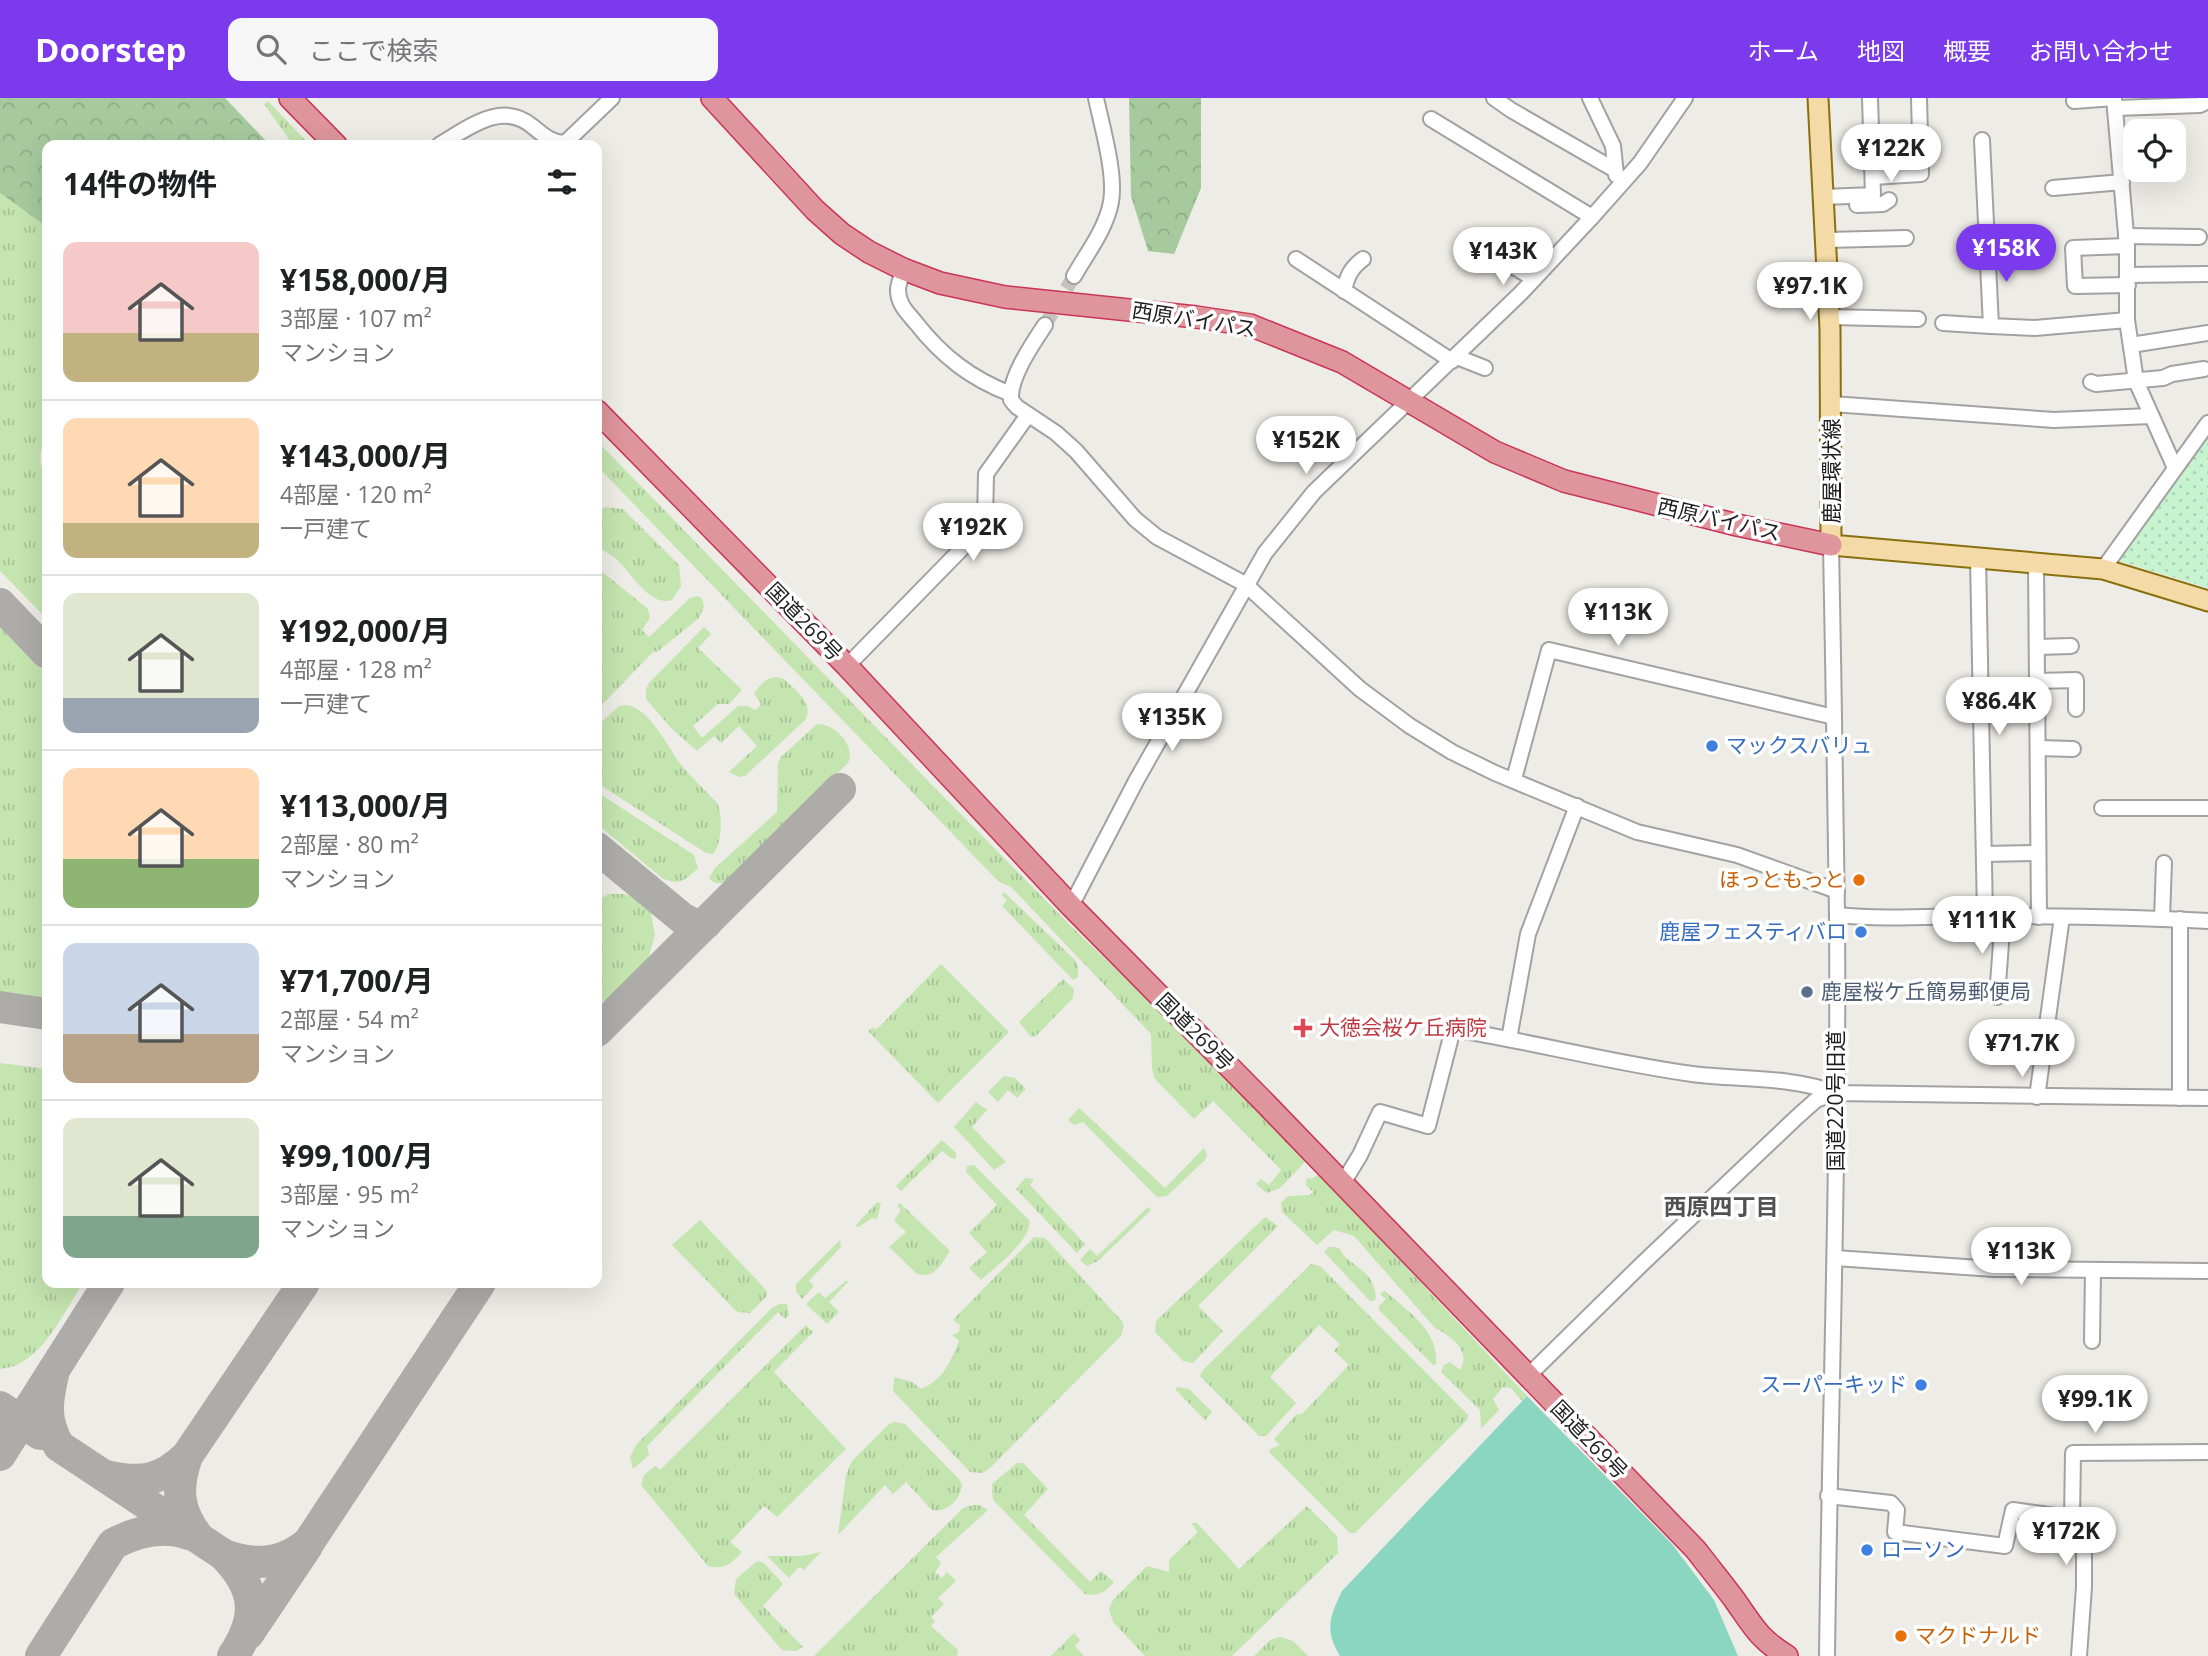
<!DOCTYPE html>
<html lang="ja">
<head>
<meta charset="utf-8">
<style>
  :root { --surface:#fff; --page:#f6f6f6; --text:#202124; --muted:#757577; --line:#e0e0e0; --accent:#7c3aed }
  body { margin:0; font-family:"Open Sans","Noto Sans JP",sans-serif; background:var(--page); color:var(--text); height:100vh; display:flex; flex-direction:column; font-size:26px; white-space:nowrap }
  * { box-sizing:border-box; margin:0 }
  p { font-size:23px; color:var(--muted) }
  .icon { flex:none; width:38px; height:38px; fill:none; stroke:currentColor; stroke-width:2; stroke-linecap:round; stroke-linejoin:round }
  .map { position:relative; flex:1; overflow:hidden }
  .drawer { position:absolute; left:42px; top:42px; width:560px; height:1148px; display:flex; flex-direction:column; background:var(--surface); border-radius:14px; box-shadow:0 7px 28px #0002 }
  .drawer>* { flex:none }
  .tools { position:absolute; left:2123px; top:21px; display:grid; gap:14px }
  .tools a { display:grid; place-items:center; width:63px; height:63px; border-radius:14px; background:var(--surface); box-shadow:0 7px 28px #0002; font-size:35px }
  .price { position:absolute; translate:-50% -60px; padding:0 16px; border-radius:24px; background:#fff; color:#222; font-size:23px; line-height:46px; filter:drop-shadow(0 2px 4px #0008) }
  .price::after { content:''; position:absolute; left:50%; top:42px; width:21px; height:16px; margin-left:-10px; background:inherit; clip-path:polygon(0 0,100% 0,50% 100%) }
  .price.on { background:var(--accent); color:#fff }
  ul { padding:0; list-style:none }
  li { display:flex; align-items:center; gap:21px; height:175px; padding:0 21px }
  li+li { border-top:2px solid var(--line) }
  li span { display:grid; place-items:center; flex:none; width:196px; height:140px; border-radius:14px; color:#555 }
  li>.icon { margin-inline-start:auto }
  span .icon { width:84px; height:84px; fill:#fffc; stroke-width:1 }
  li b { font-size:30px }
  h2 { display:flex; justify-content:space-between; align-items:center; height:84px; padding:0 21px; font-size:30px }
  header { display:flex; align-items:center; gap:42px; box-sizing:border-box; height:98px; padding:0 35px; background:var(--accent); color:#fff }
  header strong { font-size:33px }
  nav { display:flex; gap:38px; margin-inline-start:auto; font-size:24px }
  .search { width:490px; height:63px; background:var(--page); display:flex; align-items:center; gap:18px; box-sizing:border-box; padding:0 24px; border-radius:14px; color:var(--muted); font-size:26px }
  .map>svg:first-child { display:block }
  .grass { fill:url(#grass-tufts) }
  .forest { fill:url(#forest-crowns) }
  .park { fill:url(#park-dots) }
  .pitch { fill:#8bd6c1 }
  .lines { fill:none; stroke-linecap:round; stroke-linejoin:round }
  .taxiway { stroke:#adaca9; stroke-width:32 }
  .minor-tunnel { stroke:#c4c3be; stroke-width:14; stroke-dasharray:14 7; stroke-linecap:butt }
  .minor-casing { stroke:#a2a2a2; stroke-width:18 }
  .major-casing { stroke:#8a6f0f; stroke-width:23 }
  .highway-casing { stroke:#ca3558; stroke-width:24 }
  .minor { stroke:#fff; stroke-width:14 }
  .major { stroke:#f3daa6; stroke-width:19 }
  .highway { stroke:#de959b; stroke-width:21 }
  .shop-dot { fill:#3f7fe0; stroke:#fff; stroke-width:2.5 }
  .food-dot { fill:#e8710a; stroke:#fff; stroke-width:2.5 }
  .service-dot { fill:#5c6f8a; stroke:#fff; stroke-width:2.5 }
  .health-dot { fill:#e0444e; stroke:#fff; stroke-width:2.5 }
  .labels { text-anchor:middle; stroke-width:7; stroke-linejoin:round; paint-order:stroke }
  .street-label { font-size:21px; fill:#1e1e1e; stroke:#fff }
  .shop-label { font-size:21px; fill:#366cbe; stroke:#fff; text-anchor:start }
  .food-label { font-size:21px; fill:#c56008; stroke:#fff; text-anchor:end }
  .service-label { font-size:21px; fill:#4e5e75; stroke:#fff; text-anchor:start }
  .health-label { font-size:21px; fill:#be3a42; stroke:#fff; text-anchor:start }
  .neighbourhood-label { font-size:23px; font-weight:bold; fill:#515151; stroke:#fff }
</style>
</head>
<body>
<header>
<strong>Doorstep</strong>
<div class="search"><svg class="icon" aria-label="search" viewBox="0 0 24 24"><circle cx="10" cy="10" r="6"/><path d="M15 15l6 6"/></svg>ここで検索</div>
<nav><a>ホーム</a><a>地図</a><a>概要</a><a>お問い合わせ</a></nav>
</header>
<div class="map">
<svg width="2208" height="1558" viewBox="0 0 2208 1558">
  <defs>
    <pattern id="grass-tufts" width="24" height="20" patternUnits="userSpaceOnUse" patternTransform="scale(1.75)"><rect width="24" height="20" fill="#c4e4b0"/><path d="M3 7l-1-3M5 7V3M7 7l1-3M15 17l-1-3M17 17v-4M19 17l1-3" fill="none" stroke="#a8c397"/></pattern>
    <pattern id="forest-crowns" width="20" height="18" patternUnits="userSpaceOnUse" patternTransform="scale(1.75)"><rect width="20" height="18" fill="#a6ca9e"/><path d="M2 6a3 3 0 1 1 6 0M12 15a3 3 0 1 1 6 0" fill="none" stroke="#8ead88"/></pattern>
    <pattern id="park-dots" width="8" height="8" patternUnits="userSpaceOnUse" patternTransform="scale(1.75)"><rect width="8" height="8" fill="#c7f4cf"/><path d="M2 2h.1M6 6h.1" fill="none" stroke="#aad1b1" stroke-width="1.8" stroke-linecap="round"/></pattern>
  </defs>
  <rect width="100%" height="100%" fill="#eeece6"/>
  <g class="grass">
    <path d="M268,3L310,47H293L264,6Z"/>
    <path d="M0,95L47,129V338C39,351 37,366 47,379V521L0,473Z"/>
    <path d="M597,343L938,693L1072,829L1240,990L1307,1062L1280,1090L1267,1095L1256,1086L1261,1081L1269,1087L1281,1072L1213,1003L1194,1021L1154,980L1152,970L1151,936L1011,789L998,783L597,368Z"/>
    <path d="M606,409L623,411L679,467L681,488L672,502C647,510 629,468 611,457C606,454 602,452 597,448V413Z"/>
    <path d="M597,464L601,469L599,471L648,511L650,520L642,532L649,539L690,500L697,498L702,500L704,509L699,520L662,550L657,554L654,553L597,612Z"/>
    <path d="M0,528L47,577V904L0,899Z"/>
    <path d="M704,529L711,536L698,550L742,592L729,606H718L693,628L702,640L738,608H747L756,612L761,606L754,595C762,585 770,575 784,581C795,592 815,605 805,622L745,678L739,679L729,674L757,648L739,628L721,645L714,638L697,653L671,630L646,601V591L649,585Z"/>
    <path d="M626,607C651,610 668,651 682,668C693,681 706,693 717,705C723,717 722,746 713,756L706,755L597,685V628L619,608Z"/>
    <path d="M817,626C835,625 856,648 848,665L727,783C720,786 714,787 709,780L715,770L777,714L778,665L781,659Z"/>
    <path d="M597,694L694,757L698,770C686,782 679,788 662,780L597,726Z"/>
    <path d="M1004,794L1075,862L1078,868V879L1073,882L1002,808L1007,803L1002,797Z"/>
    <path d="M609,796H623L638,800L651,815L655,837L647,865L609,901L597,905V802Z"/>
    <path d="M941,866L1009,934L938,1005L868,933L872,930L877,931Z"/>
    <path d="M1063,881L1074,891L1073,900L1036,938L1031,939L1019,924Z"/>
    <path d="M0,965L47,971V1185H83C63,1215 41,1268 0,1271Z"/>
    <path d="M1004,978L1015,980L1026,991L1017,1000L1008,992L998,1004L988,994Z"/>
    <path d="M976,1004L987,1012L972,1029L1006,1064L994,1072L954,1029Z"/>
    <path d="M1079,1010L1165,1090L1204,1050L1207,1057L1205,1062L1167,1098L1157,1099L1083,1024L1074,1027L1068,1022Z"/>
    <path d="M942,1042L956,1055V1061L951,1060L942,1053L901,1093L896,1088Z"/>
    <path d="M974,1067L1029,1122C1033,1141 995,1169 981,1182L969,1170L987,1154L969,1135L997,1107L966,1074L967,1068Z"/>
    <path d="M1319,1076L1527,1298L1522,1303L1511,1290L1503,1289L1493,1301L1499,1312L1481,1331L1480,1312L1441,1274L1444,1267L1450,1264L1460,1272C1472,1252 1450,1238 1434,1229L1354,1138L1334,1132L1317,1147L1282,1114L1281,1105L1288,1098L1310,1097L1313,1094L1306,1087L1307,1080L1312,1081Z"/>
    <path d="M1025,1080L1034,1081L1030,1087L1085,1146L1077,1155L1016,1091Z"/>
    <path d="M877,1104L881,1106L877,1121L872,1120L859,1129L855,1128Z"/>
    <path d="M900,1105L950,1153C941,1166 935,1181 917,1176L889,1149L906,1134L894,1123L901,1112L897,1108Z"/>
    <path d="M1148,1109L1151,1112L1098,1163L1087,1168L1080,1162L1090,1151L1097,1158Z"/>
    <path d="M1265,1119L1278,1128L1198,1208L1223,1233L1193,1265L1183,1263L1155,1234L1156,1223Z"/>
    <path d="M700,1122L767,1193V1198L750,1215L737,1214L672,1147Z"/>
    <path d="M1034,1139L1045,1140L1122,1223L1124,1228L1121,1238L990,1370L982,1375L970,1374L893,1293L894,1279L912,1284L921,1291C943,1282 950,1265 959,1243L952,1237L959,1234L960,1227L953,1222Z"/>
    <path d="M840,1142L841,1149L809,1183L814,1188L802,1201L796,1193V1186Z"/>
    <path d="M1329,1149L1339,1150C1342,1153 1343,1157 1345,1159C1361,1172 1373,1176 1376,1199L1374,1203H1370L1324,1154Z"/>
    <path d="M1311,1166L1320,1168L1468,1317L1467,1322L1355,1435H1350L1269,1354L1270,1351L1280,1347L1274,1341L1297,1316H1302L1349,1267L1334,1253L1340,1246L1319,1227L1270,1279L1296,1305L1266,1338H1259L1200,1278L1203,1272Z"/>
    <path d="M846,1183H849L829,1204L839,1214L827,1226L806,1206L819,1194L825,1200Z"/>
    <path d="M1385,1193C1408,1214 1439,1232 1436,1266L1433,1267L1379,1212V1208L1386,1201L1381,1197L1382,1194Z"/>
    <path d="M780,1206H787L789,1217L785,1221L778,1214L647,1348L649,1357L633,1371L630,1359L636,1347L772,1210Z"/>
    <path d="M806,1227L813,1234L774,1274L846,1351L777,1419L764,1408L730,1444L742,1454C731,1466 724,1472 708,1468L641,1387L644,1377L655,1368L660,1372Z"/>
    <path d="M1178,1289L1189,1291L1212,1314L1205,1322L1175,1291Z"/>
    <path d="M894,1324L905,1326L959,1381L962,1387C960,1402 947,1415 932,1412L906,1384L893,1396L885,1387L838,1437L846,1377L852,1363L889,1326Z"/>
    <path d="M1017,1365H1023L1048,1391L1024,1417L1090,1484L1101,1473L1114,1484C1105,1495 1099,1498 1085,1496L993,1402L992,1386Z"/>
    <path d="M973,1407H979L988,1412L936,1459L941,1465L935,1474L942,1480L947,1474L956,1483L938,1500L944,1506L931,1519L935,1523L931,1528L958,1552L957,1558H814L963,1410Z"/>
    <path d="M1307,1408L1337,1438L1338,1455L1232,1558H1145L1113,1524L1109,1511L1113,1502L1147,1468L1169,1474V1462L1198,1434L1191,1425H1197L1239,1471Z"/>
    <path d="M821,1454L804,1472L799,1469L789,1480L767,1458H802Z"/>
    <path d="M757,1463L764,1465L783,1486L763,1508L803,1549L796,1553L782,1552L734,1496L736,1481Z"/>
    <path d="M1074,1535L1080,1542L1075,1548L1084,1558H1051Z"/>
    <path d="M1280,1539L1293,1543L1308,1558H1254L1270,1542Z"/>
  </g>
  <g class="forest">
    <path d="M0,0H225L270,47H47V129L0,95Z"/>
    <path d="M1129,0H1201V90L1174,156L1148,153L1131,98Z"/>
  </g>
  <path class="park" d="M2208,335V490L2120,463Z"/>
  <path class="pitch" d="M1527,1298L1672,1446L1714,1502L1738,1558H1340C1324,1532 1330,1518 1342,1493Z"/>
  <g class="lines">
    <g class="taxiway">
      <path d="M0,506L47,555"/>
      <path d="M597,750L682,820L697,828L706,825"/>
      <path d="M0,909L47,916"/>
      <path d="M597,933L840,691"/>
      <path d="M54,1272C47,1303 43,1320 59,1348L224,1457C255,1469 284,1466 309,1444L480,1185"/>
      <path d="M0,1309L40,1336"/>
      <path d="M0,1357L109,1185"/>
      <path d="M106,1378C141,1386 161,1383 187,1358"/>
      <path d="M198,1439C177,1412 176,1390 187,1358L304,1185"/>
      <path d="M224,1457C257,1491 259,1519 233,1558"/>
      <path d="M248,1536L307,1448"/>
      <path d="M41,1558L113,1446C136,1434 163,1427 188,1436"/>
    </g>
    <path class="minor-tunnel" d="M1045,227L1074,178"/>
    <defs>
      <g id="minor">
        <path d="M1494,0L1511,12L1615,72"/>
        <path d="M1590,0L1613,48L1616,77"/>
        <path d="M2114,0L2127,148V222L2136,283L2175,370"/>
        <path d="M2074,3L2114,0"/>
        <path d="M2117,10L2200,7L2208,3"/>
        <path d="M1431,21L1592,119"/>
        <path d="M1982,42L1991,228L2035,230L2127,222"/>
        <path d="M439,47C467,31 501,2 532,28C542,36 551,45 565,45L612,0"/>
        <path d="M1873,79L1921,76L1919,0"/>
        <path d="M2053,90L2122,84"/>
        <path d="M1824,99L1873,97L1870,0"/>
        <path d="M1857,107L1883,106L1889,102"/>
        <path d="M2126,138L2199,139"/>
        <path d="M1827,142L1906,140"/>
        <path d="M1479,148L1534,181"/>
        <path d="M2127,148L2073,150L2075,188L2128,187"/>
        <path d="M1987,153L2019,151"/>
        <path d="M1296,161L1452,263"/>
        <path d="M903,171C902,178 898,186 898,192C898,207 908,215 916,225C942,258 971,281 1011,296"/>
        <path d="M2128,177L2208,176"/>
        <path d="M1074,178C1087,155 1106,131 1111,104C1116,76 1102,29 1096,0"/>
        <path d="M1344,193C1347,178 1351,170 1363,161"/>
        <path d="M1830,219L1918,221"/>
        <path d="M1943,225L1991,228"/>
        <path d="M1045,227C1033,245 1009,280 1011,302L1017,309L1056,335L1076,353L1135,421L1157,439L1245,486L1360,591L1410,628L1452,654L1495,675L1637,734L1737,757L1837,793"/>
        <path d="M2131,247L2208,235"/>
        <path d="M1457,259L1485,270"/>
        <path d="M2091,284L2096,286L2163,280L2172,276L2204,271"/>
        <path d="M1832,306L2054,322L2151,318"/>
        <path d="M1978,460L1985,818"/>
        <path d="M2036,466L2039,819"/>
        <path d="M2103,471L2208,325"/>
        <path d="M2037,549L2071,548"/>
        <path d="M847,568L980,432L985,423L986,376L1028,317"/>
        <path d="M2037,583L2076,582V611"/>
        <path d="M2038,650L2073,651"/>
        <path d="M1514,681L1549,552L1834,619"/>
        <path d="M2102,710H2208"/>
        <path d="M1984,756L2038,755"/>
        <path d="M1071,808L1136,683L1265,455L1314,394L1521,195L1592,119L1640,65L1685,0"/>
        <path d="M1837,817C1886,822 1934,818 1982,818C2057,818 2133,819 2208,823"/>
        <path d="M2162,820L2164,765"/>
        <path d="M1997,899L2003,819"/>
        <path d="M1509,941L1528,836L1577,708"/>
        <path d="M2037,999L2062,819"/>
        <path d="M2180,1000V821"/>
        <path d="M1343,1085L1360,1057L1380,1014L1428,1028L1453,931C1533,944 1612,965 1692,976C1739,982 1790,978 1835,995L2208,1000"/>
        <path d="M1835,1160L1994,1171L2208,1173"/>
        <path d="M2092,1243L2093,1172"/>
        <path d="M1528,1278L1642,1166L1797,1019L1816,1002L1835,995"/>
        <path d="M1828,1398L1891,1405L1897,1412L1895,1434L2005,1448L2013,1412L2084,1422V1489L2079,1558"/>
        <path d="M2072,1421L2073,1355L2208,1354"/>
        <path d="M1827,1558C1830,1311 1839,1063 1837,816C1836,693 1833,570 1831,447"/>
      </g>
      <path id="major" d="M1818,0L1830,231L1831,447L2103,471L2208,503"/>
      <g id="highway">
        <path d="M290,0L336,47"/>
        <path d="M712,0L815,112L842,136L869,154L903,171L940,185L1005,199L1196,219L1250,227L1342,264L1495,354L1564,383L1737,427L1831,447"/>
        <path d="M597,313L847,568L1071,808L1267,1007L1696,1452C1709,1469 1722,1485 1734,1501C1753,1528 1759,1541 1787,1558"/>
      </g>
    </defs>
    <use href="#minor" class="minor-casing"/>
    <use href="#major" class="major-casing"/>
    <use href="#highway" class="highway-casing"/>
    <use href="#minor" class="minor"/>
    <use href="#major" class="major"/>
    <use href="#highway" class="highway"/>
  </g>
  <g class="shop-dot">
    <circle cx="1712" cy="648" r="7"/>
    <circle cx="1861" cy="834" r="7"/>
    <circle cx="1921" cy="1287" r="7"/>
    <circle cx="1867" cy="1452" r="7"/>
  </g>
  <g class="food-dot">
    <circle cx="1859" cy="782" r="7"/>
    <circle cx="1901" cy="1538" r="7"/>
  </g>
  <circle class="service-dot" cx="1807" cy="894" r="7"/>
  <path class="health-dot" d="M1299.5 919.5h7v7h7v7h-7v7h-7v-7h-7v-7h7z"/>
  <g class="labels">
    <g class="street-label">
      <text transform="translate(1194 222) rotate(9)" y="7">西原バイパス</text>
      <text transform="translate(1832 373) rotate(-90)" y="7">鹿屋環状線</text>
      <text transform="translate(1719 422) rotate(13)" y="7">西原バイパス</text>
      <text transform="translate(804 524) rotate(46)" y="7">国道269号</text>
      <text transform="translate(1195 934) rotate(45)" y="7">国道269号</text>
      <text transform="translate(1836 1003) rotate(-90)" y="7">国道220号旧道</text>
      <text transform="translate(1589 1342) rotate(46)" y="7">国道269号</text>
    </g>
    <g class="shop-label">
      <text x="1726" y="655">マックスバリュ</text>
      <text x="1847" y="841" text-anchor="end">鹿屋フェスティバロ</text>
      <text x="1907" y="1294" text-anchor="end">スーパーキッド</text>
      <text x="1881" y="1459">ローソン</text>
    </g>
    <g class="food-label">
      <text x="1845" y="789">ほっともっと</text>
      <text x="1915" y="1545" text-anchor="start">マクドナルド</text>
    </g>
    <g class="service-label">
      <text x="1821" y="901">鹿屋桜ケ丘簡易郵便局</text>
    </g>
    <g class="health-label">
      <text x="1319" y="937">大徳会桜ケ丘病院</text>
    </g>
    <g class="neighbourhood-label">
      <text x="1721" y="1117">西原四丁目</text>
    </g>
  </g>
</svg>
<div class="tools">
<a><svg class="icon" aria-label="locate" viewBox="0 0 24 24"><circle cx="12" cy="12" r="6"/><path d="M12 2v4M12 18v4M2 12h4M18 12h4"/></svg></a>
</div>
<b class="price" style="left:1891px;top:86px">¥122K</b>
<b class="price on" style="left:2006px;top:186px">¥158K</b>
<b class="price" style="left:1503px;top:189px">¥143K</b>
<b class="price" style="left:1810px;top:224px">¥97.1K</b>
<b class="price" style="left:1306px;top:378px">¥152K</b>
<b class="price" style="left:973px;top:465px">¥192K</b>
<b class="price" style="left:1618px;top:550px">¥113K</b>
<b class="price" style="left:1999px;top:639px">¥86.4K</b>
<b class="price" style="left:1172px;top:655px">¥135K</b>
<b class="price" style="left:1982px;top:858px">¥111K</b>
<b class="price" style="left:2022px;top:981px">¥71.7K</b>
<b class="price" style="left:2021px;top:1189px">¥113K</b>
<b class="price" style="left:2095px;top:1337px">¥99.1K</b>
<b class="price" style="left:2066px;top:1469px">¥172K</b>
<section class="drawer">
<h2>14件の物件<svg class="icon" aria-label="filters" viewBox="0 0 24 24"><path d="M4 7h16M4 17h16"/><circle cx="9" cy="7" r="2"/><circle cx="15" cy="17" r="2"/></svg></h2>
<ul>
<li><span style="background:linear-gradient(#f6c9c9 65%,#c2b280 0)"><svg class="icon" aria-label="home" viewBox="0 0 24 24"><path d="M3 11l9-7 9 7M6 9v11h12V9"/></svg></span><div><b>¥158,000/月</b><p>3部屋 · 107 m²</p><p>マンション</p></div></li>
<li><span style="background:linear-gradient(#ffd9b3 75%,#c2b280 0)"><svg class="icon" aria-label="home" viewBox="0 0 24 24"><path d="M3 11l9-7 9 7M6 9v11h12V9"/></svg></span><div><b>¥143,000/月</b><p>4部屋 · 120 m²</p><p>一戸建て</p></div></li>
<li><span style="background:linear-gradient(#dfe7d0 75%,#9aa5b1 0)"><svg class="icon" aria-label="home" viewBox="0 0 24 24"><path d="M3 11l9-7 9 7M6 9v11h12V9"/></svg></span><div><b>¥192,000/月</b><p>4部屋 · 128 m²</p><p>一戸建て</p></div></li>
<li><span style="background:linear-gradient(#ffd9b3 65%,#8fb573 0)"><svg class="icon" aria-label="home" viewBox="0 0 24 24"><path d="M3 11l9-7 9 7M6 9v11h12V9"/></svg></span><div><b>¥113,000/月</b><p>2部屋 · 80 m²</p><p>マンション</p></div></li>
<li><span style="background:linear-gradient(#c9d6e8 65%,#b9a48a 0)"><svg class="icon" aria-label="home" viewBox="0 0 24 24"><path d="M3 11l9-7 9 7M6 9v11h12V9"/></svg></span><div><b>¥71,700/月</b><p>2部屋 · 54 m²</p><p>マンション</p></div></li>
<li><span style="background:linear-gradient(#dfe7d0 70%,#7fa58c 0)"><svg class="icon" aria-label="home" viewBox="0 0 24 24"><path d="M3 11l9-7 9 7M6 9v11h12V9"/></svg></span><div><b>¥99,100/月</b><p>3部屋 · 95 m²</p><p>マンション</p></div></li>
</ul>
</section>
</div>
</body>
</html>
